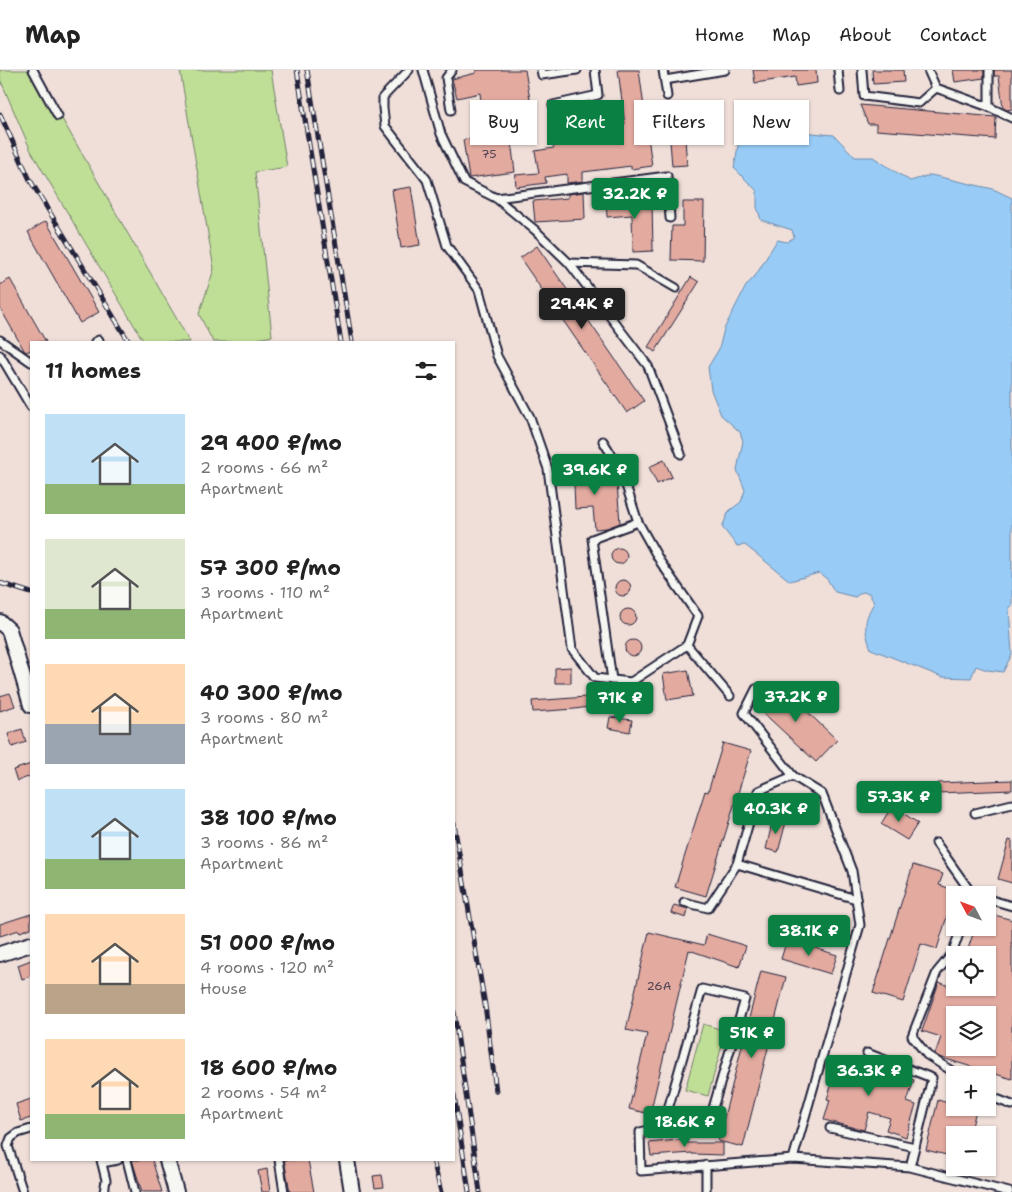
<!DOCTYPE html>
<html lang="en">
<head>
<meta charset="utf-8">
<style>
  :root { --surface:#fff; --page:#f2f2f2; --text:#222; --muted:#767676; --line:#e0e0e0; --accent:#0b8043 }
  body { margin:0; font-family:"Shantell Sans",sans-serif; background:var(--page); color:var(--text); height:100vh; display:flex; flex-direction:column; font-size:19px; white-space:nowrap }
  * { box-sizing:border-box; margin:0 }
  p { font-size:16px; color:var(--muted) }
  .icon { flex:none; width:28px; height:28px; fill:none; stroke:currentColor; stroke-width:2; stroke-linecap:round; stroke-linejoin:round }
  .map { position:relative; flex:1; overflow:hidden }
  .panel { position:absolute; left:30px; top:271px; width:425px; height:820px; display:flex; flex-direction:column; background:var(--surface); border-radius:0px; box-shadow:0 1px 4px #0004 }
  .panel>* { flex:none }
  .guide { position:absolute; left:470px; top:30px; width:466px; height:45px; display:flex; gap:10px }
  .needle { width:32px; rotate:311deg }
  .buttons { position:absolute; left:946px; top:816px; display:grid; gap:10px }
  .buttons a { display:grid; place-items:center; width:50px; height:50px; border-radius:0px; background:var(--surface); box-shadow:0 1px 4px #0004; font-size:25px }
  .price { position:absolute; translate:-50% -42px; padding:0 11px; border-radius:5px; background:var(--accent); color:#fff; font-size:16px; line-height:32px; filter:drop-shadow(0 1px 2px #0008) }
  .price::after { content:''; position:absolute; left:50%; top:30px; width:15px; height:11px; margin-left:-8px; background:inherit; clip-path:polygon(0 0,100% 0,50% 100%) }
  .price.selected { background:#222; color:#fff }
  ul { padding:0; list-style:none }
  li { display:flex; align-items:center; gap:15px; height:125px; padding:0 15px }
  li span { display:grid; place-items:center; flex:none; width:140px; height:100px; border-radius:0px; color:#555 }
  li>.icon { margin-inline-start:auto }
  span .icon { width:60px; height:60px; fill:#fffc; stroke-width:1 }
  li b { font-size:21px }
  h2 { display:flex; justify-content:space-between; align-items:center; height:60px; padding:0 15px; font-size:21px }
  .pill { padding:0 18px; border-radius:0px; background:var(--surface); box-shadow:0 1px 4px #0004; font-size:18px; line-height:45px }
  .pill.selected { background:var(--accent); color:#fff }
  header { display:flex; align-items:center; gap:30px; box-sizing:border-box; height:70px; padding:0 25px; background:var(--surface); border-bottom:1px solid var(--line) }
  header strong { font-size:24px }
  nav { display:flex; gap:28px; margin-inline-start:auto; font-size:18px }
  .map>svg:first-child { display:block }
  .green { fill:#bfde96; stroke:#708068 }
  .water { fill:#98ccf6; stroke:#6988ab }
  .building { fill:#e3aaa0; stroke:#22223b; fill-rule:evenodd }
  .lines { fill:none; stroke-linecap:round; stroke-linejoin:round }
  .service-casing { stroke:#22223b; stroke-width:11 }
  .minor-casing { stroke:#22223b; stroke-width:18 }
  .service { stroke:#f6f6f2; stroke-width:7 }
  .minor { stroke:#f6f6f2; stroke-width:14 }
  .rail-casing { stroke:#22223b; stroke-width:5 }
  .rail { stroke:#f6f6f2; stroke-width:3; stroke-dasharray:9; stroke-linecap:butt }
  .labels { text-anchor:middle; stroke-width:4; stroke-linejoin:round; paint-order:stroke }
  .number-label { font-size:12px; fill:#524454 }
</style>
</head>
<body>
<header>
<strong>Map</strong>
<nav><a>Home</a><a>Map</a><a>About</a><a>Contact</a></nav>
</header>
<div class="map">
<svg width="1012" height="1122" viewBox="0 0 1012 1122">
  <rect width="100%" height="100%" fill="#f0dfd9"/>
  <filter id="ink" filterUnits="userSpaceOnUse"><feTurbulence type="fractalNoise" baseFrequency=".02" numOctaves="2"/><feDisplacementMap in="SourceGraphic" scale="10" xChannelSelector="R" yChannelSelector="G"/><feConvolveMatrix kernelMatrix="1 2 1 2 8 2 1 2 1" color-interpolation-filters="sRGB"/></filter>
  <g filter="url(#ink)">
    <g class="green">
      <path d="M0,0H34L190,272H144L31,81L0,9Z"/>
      <path d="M180,0H271L287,97L255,102L272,266L245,272H213L199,244L214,199Z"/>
      <path d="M703,954L726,961L708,1026L685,1020Z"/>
    </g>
    <path class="water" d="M756,58L834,65L855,87H873L910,111L931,105L993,119L1012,128V536L1009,537L1012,584L1003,602L987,600L976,596L971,608L942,607L871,579C864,560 863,551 874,533L869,523L862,522L855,527L835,522L827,509L819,503L790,511L745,475L737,476L722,457L729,441L741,432L745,420L737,400L743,371L740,362L721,345L711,320L708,297L719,279L724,259L746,216L756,205L777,170L787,172L794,167L792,160L761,150L757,137V121L734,98L740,65Z"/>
    <g class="building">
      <path d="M476,0H525L532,41H533L537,56L511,62L508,43L483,47L480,23L457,28L452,9L476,3Z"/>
      <path d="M618,0H639L652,96L631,99V96L583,102V111L567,113V104L545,107L546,113L516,117L515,105L539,103L535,81L554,78L552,64L625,54Z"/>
      <path d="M753,0H816L817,13L796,16L795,7L755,13Z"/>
      <path d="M872,0H903L904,12L873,14Z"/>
      <path d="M953,0H984V8L955,12Z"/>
      <path d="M994,0H1012V39L1007,40L1003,38L999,6H994Z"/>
      <path d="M860,35L996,47L995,69L876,60V54H868Z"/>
      <path d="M683,44L687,95L672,96L668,46Z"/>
      <path d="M510,63L515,102L469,108L463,70Z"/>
      <path d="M411,117L420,175L401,178L392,120Z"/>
      <path d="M584,122L585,149L535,152L533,131L568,128V124Z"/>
      <path d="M626,125L627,131L652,130L653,181L633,182L632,145L607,147L606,127Z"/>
      <path d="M683,132H704L703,191L671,190L672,156H683Z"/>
      <path d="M46,151L99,242L80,253L28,162Z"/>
      <path d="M537,176L644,331L627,343L520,188Z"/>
      <path d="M691,207L699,212L655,282L648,277Z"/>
      <path d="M10,209L46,272H31V280L26,282L24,280L0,238V215Z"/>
      <path d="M589,387L590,416L617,413L620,453L607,458L595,459L593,438L575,439L573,388Z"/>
      <path d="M664,390L672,407L657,414L649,397Z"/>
      <circle cx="619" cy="486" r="8"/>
      <circle cx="623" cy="518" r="8"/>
      <circle cx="628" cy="547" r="8"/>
      <circle cx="633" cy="578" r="8"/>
      <path d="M571,597V613H555V598Z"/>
      <path d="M688,600L693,626L667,630L663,604Z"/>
      <path d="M777,613L837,670L816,692L756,636Z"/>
      <path d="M10,623L15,636L0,641V626Z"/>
      <path d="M600,626L602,635L575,639L533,642L532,631Z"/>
      <path d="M610,647L632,650L630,662L608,658Z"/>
      <path d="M22,659L26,672L12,677L8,664Z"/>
      <path d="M723,673L751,681L706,826L675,817L705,721L708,722Z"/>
      <path d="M31,694V706L17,711L13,700Z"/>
      <path d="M1012,710V720L938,723V713Z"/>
      <path d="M892,736L918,753L907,770L881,754Z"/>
      <path d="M773,749L786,752L778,782L766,779Z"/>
      <path d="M1009,770L1012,771V813L998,809Z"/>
      <path d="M913,795L943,804L939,815L955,820L937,879L921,874L903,932L873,923Z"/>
      <path d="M674,835L688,839L686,848L671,843Z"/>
      <path d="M988,843L1012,850V1009L939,987L935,984L941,967L922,961L939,912L954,918H988V885H966L975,858H988ZM955,945H988V978H955Z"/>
      <path d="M31,844V858L20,862L19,860L0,866V854Z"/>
      <path d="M649,862L704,875L707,864L746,876L739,897L689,880L650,1044L629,1039L647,964L626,960Z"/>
      <path d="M787,869L837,885L831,904L781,889Z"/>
      <path d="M31,890V906L22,909L18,895Z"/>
      <path d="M761,901L786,907L743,1077L718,1071Z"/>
      <path d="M840,988L914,1010L907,1032L916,1035L906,1067L886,1060L890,1048L869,1042L864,1060L824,1050L830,1030L827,1029Z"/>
      <path d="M31,1029V1048L21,1051L16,1034Z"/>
      <path d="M938,1030L955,1035V1038H967L976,1040L970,1065H955V1087L926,1080Z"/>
      <path d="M687,1069V1073H723V1085L692,1084V1083L651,1086L649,1073Z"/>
      <path d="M132,1090H152L162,1122H142Z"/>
      <path d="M284,1090H308L314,1122H290Z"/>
      <path d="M267,1099L270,1122H262L258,1101Z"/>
      <path d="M382,1105L384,1117L375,1118L373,1106Z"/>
    </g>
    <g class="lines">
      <defs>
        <g id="service">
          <path d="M33,0L58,46"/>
          <path d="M409,0L383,27V38L385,56L427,110L447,176L479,220L497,286L530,347L548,399L572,579L595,608L631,612L687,575L698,546L661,493L638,452L621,400L603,371"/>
          <path d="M423,0L441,64L464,112L496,128L535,160L569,193L648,296L681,384"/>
          <path d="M541,0L542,5L577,0"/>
          <path d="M663,0L667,26"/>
          <path d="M838,0L840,21"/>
          <path d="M862,0L864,26L919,33L936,18"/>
          <path d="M928,0L936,18L989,37L1012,48"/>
          <path d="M665,10L725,0"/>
          <path d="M553,35L598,25L595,0"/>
          <path d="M989,37V0"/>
          <path d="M451,40L446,8L452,0"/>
          <path d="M496,128L667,106L670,148"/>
          <path d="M569,193L636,195L676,218"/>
          <path d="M0,270L31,292"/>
          <path d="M95,272L99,270"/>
          <path d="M0,285L31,337"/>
          <path d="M687,575L730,626"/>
          <path d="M612,610L592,469L638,452"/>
          <path d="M756,619L744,643L793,706"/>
          <path d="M975,743L1012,734"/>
          <path d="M936,773L972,824"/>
          <path d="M737,794L856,829"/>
          <path d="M988,829L1012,836"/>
          <path d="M684,832L708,838L737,794L758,721L793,706L822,724L852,801L860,855L793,1089"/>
          <path d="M867,983L932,1008L910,1097"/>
          <path d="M958,1005L927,985L912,966L937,902L952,884L961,858"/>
          <path d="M988,1024L994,1028L1012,1035"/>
          <path d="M663,1057L702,919L745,929L711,1045L640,1062L641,1101L793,1089L910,1097L1009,1122"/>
          <path d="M830,1058L915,1077"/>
          <path d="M101,1090L106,1110L104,1122"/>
          <path d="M127,1090L135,1122"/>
          <path d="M279,1090L284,1122"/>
          <path d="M102,1093L118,1090"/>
          <path d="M23,1122L8,1076L11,1068L18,1063L31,1059"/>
          <path d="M706,1122V1095"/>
        </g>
        <g id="minor">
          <path d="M0,552L9,560L31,635"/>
          <path d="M0,884L31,874"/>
          <path d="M167,1090L176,1122"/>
          <path d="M347,1090L352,1122"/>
        </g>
      </defs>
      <use href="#service" class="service-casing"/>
      <use href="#minor" class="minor-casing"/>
      <use href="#service" class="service"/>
      <use href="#minor" class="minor"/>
      <defs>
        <g id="rail">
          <path d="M297,0L341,272"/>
          <path d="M307,0L352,272"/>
          <path d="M0,44L30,110L129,272"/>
          <path d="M0,513L31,523"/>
          <path d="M454,754L485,935L496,1021"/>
          <path d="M454,942L480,1122"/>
          <path d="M454,1025L469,1122"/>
          <path d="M433,1090L441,1122"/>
        </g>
      </defs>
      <use href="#rail" class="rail-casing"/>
      <use href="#rail" class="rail"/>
    </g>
  </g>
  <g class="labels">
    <g class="number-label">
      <text x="489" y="88">75</text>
      <text x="659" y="920">26А</text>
    </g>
  </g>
</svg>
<div class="buttons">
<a><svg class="needle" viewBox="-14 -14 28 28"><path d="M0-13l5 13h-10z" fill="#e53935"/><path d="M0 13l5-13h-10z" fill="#767676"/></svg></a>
<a><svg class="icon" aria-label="locate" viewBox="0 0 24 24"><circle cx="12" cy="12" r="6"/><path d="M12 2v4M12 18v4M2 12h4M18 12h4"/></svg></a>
<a><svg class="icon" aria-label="layers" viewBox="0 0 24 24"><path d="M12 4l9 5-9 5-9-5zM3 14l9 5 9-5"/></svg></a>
<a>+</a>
<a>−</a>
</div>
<b class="price" style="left:635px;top:150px">32.2K ₽</b>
<b class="price selected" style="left:582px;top:260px">29.4K ₽</b>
<b class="price" style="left:595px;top:426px">39.6K ₽</b>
<b class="price" style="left:796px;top:653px">37.2K ₽</b>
<b class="price" style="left:620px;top:654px">71K ₽</b>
<b class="price" style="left:899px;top:753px">57.3K ₽</b>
<b class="price" style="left:776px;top:765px">40.3K ₽</b>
<b class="price" style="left:809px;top:887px">38.1K ₽</b>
<b class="price" style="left:752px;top:989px">51K ₽</b>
<b class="price" style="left:869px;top:1027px">36.3K ₽</b>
<b class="price" style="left:685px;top:1078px">18.6K ₽</b>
<div class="guide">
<a class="pill">Buy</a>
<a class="pill selected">Rent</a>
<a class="pill">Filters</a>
<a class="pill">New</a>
</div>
<section class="panel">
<h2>11 homes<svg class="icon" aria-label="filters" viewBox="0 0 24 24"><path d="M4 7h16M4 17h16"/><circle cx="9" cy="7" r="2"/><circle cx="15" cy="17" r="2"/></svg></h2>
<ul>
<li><span style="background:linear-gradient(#bfe0f5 70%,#8fb573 0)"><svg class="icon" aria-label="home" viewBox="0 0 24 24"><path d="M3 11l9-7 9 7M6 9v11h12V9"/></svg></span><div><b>29 400 ₽/mo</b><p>2 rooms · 66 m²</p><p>Apartment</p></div></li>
<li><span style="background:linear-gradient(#dfe7d0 70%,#8fb573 0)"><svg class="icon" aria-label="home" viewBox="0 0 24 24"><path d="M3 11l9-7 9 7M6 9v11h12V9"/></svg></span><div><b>57 300 ₽/mo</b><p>3 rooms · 110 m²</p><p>Apartment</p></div></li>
<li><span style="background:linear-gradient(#ffd9b3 60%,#9aa5b1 0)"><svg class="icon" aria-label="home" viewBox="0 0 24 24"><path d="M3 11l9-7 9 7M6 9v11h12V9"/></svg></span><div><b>40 300 ₽/mo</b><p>3 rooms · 80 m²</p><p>Apartment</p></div></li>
<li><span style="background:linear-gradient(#bfe0f5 70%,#8fb573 0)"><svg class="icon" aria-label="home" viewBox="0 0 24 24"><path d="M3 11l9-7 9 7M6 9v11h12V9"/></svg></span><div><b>38 100 ₽/mo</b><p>3 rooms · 86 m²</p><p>Apartment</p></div></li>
<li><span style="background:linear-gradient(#ffd9b3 70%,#b9a48a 0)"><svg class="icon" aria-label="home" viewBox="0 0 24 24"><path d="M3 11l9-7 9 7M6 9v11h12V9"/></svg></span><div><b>51 000 ₽/mo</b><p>4 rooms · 120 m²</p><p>House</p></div></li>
<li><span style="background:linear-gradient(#ffd9b3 75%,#8fb573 0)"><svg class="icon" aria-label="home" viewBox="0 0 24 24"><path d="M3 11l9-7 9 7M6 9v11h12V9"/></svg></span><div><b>18 600 ₽/mo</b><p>2 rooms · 54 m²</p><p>Apartment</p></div></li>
</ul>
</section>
</div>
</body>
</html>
